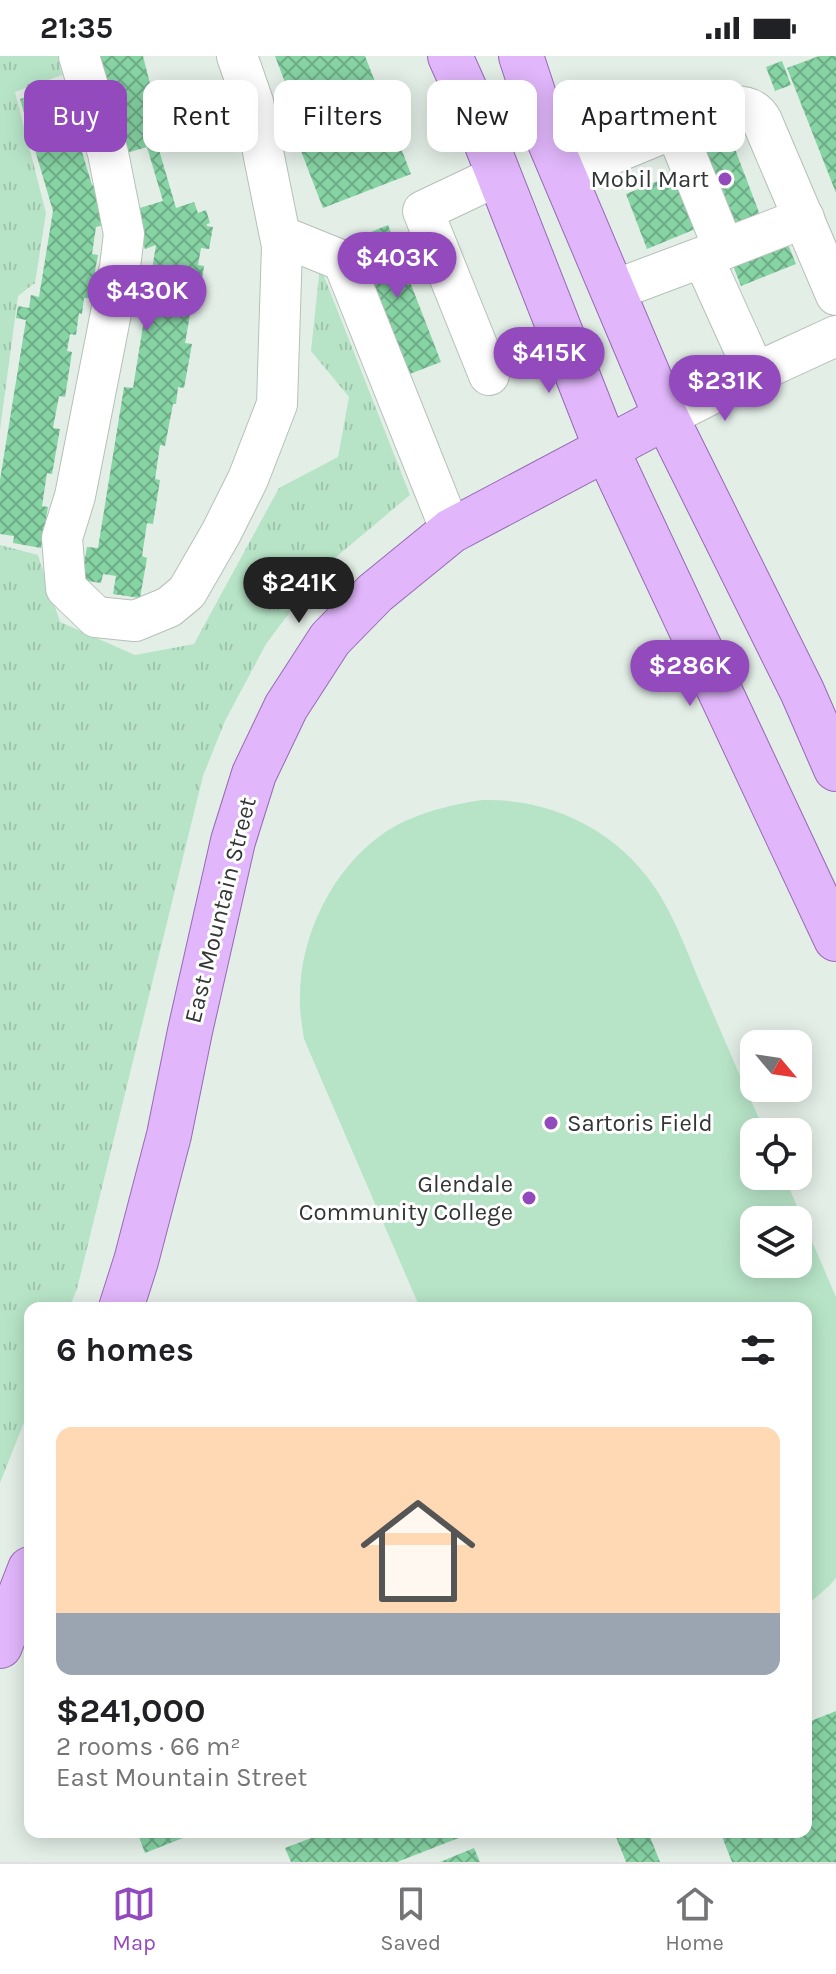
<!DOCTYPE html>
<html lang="en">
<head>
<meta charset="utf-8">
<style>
  :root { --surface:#fff; --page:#f6f6f6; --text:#202124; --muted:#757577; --line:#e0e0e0; --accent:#934abd }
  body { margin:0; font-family:Karla,sans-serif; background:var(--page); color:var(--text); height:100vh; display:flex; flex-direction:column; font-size:30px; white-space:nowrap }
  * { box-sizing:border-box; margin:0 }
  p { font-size:26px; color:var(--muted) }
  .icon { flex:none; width:44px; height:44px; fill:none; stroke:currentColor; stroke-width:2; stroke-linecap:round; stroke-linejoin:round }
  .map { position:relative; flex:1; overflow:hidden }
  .details { position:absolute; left:24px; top:1246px; width:788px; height:536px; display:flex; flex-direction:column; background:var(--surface); border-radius:16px; box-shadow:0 4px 20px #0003 }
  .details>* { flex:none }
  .banner { position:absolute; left:24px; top:24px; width:788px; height:72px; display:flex; gap:16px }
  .needle { width:52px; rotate:119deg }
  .tools { position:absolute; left:740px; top:974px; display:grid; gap:16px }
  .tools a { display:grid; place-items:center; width:72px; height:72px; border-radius:16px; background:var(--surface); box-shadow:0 4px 20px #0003; font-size:40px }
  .price { position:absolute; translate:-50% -68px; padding:0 18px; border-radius:28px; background:var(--accent); color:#fff; font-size:26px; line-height:52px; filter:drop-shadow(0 2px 4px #0008) }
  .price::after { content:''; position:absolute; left:50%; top:48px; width:24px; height:18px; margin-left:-12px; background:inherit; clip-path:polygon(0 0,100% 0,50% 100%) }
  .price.on { background:#222; color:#fff }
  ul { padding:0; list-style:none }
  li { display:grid; align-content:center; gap:16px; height:424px; padding:0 32px }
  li+li { border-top:2px solid var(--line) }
  li span { display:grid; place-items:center; height:248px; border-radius:16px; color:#555 }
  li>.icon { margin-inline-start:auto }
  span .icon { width:144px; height:144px; fill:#fffc; stroke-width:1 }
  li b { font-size:34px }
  h2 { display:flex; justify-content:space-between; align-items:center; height:96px; padding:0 32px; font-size:34px }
  .tag { padding:0 28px; border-radius:16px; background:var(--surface); box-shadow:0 4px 20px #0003; font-size:28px; line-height:72px }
  .tag.on { background:var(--accent); color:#fff }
  .status { display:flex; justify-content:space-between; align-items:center; height:56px; padding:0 40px; background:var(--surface); direction:ltr }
  .status svg { height:22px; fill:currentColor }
  .menu { display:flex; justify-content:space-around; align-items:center; height:112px; border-top:2px solid var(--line); background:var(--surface); font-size:22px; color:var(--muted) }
  .menu a { display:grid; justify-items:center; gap:4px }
  .menu .on { color:var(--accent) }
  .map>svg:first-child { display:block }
  .grass { fill:url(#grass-tufts) }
  .pitch { fill:#b7e4c7; fill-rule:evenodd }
  .building { fill:url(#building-cross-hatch) }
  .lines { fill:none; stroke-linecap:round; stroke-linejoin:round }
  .minor-casing { stroke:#b6c0b9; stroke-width:42 }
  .major-casing { stroke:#976ab3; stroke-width:46 }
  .minor { stroke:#fff; stroke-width:40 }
  .major { stroke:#e1b6fb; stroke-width:44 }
  .poi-dot { fill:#934abd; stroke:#fff; stroke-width:3 }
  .labels { text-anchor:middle; stroke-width:6; stroke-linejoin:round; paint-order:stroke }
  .poi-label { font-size:24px; fill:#323634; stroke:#fff; text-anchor:end }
  .street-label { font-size:24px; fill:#323634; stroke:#fff }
</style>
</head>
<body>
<div class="status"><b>21:35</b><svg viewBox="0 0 49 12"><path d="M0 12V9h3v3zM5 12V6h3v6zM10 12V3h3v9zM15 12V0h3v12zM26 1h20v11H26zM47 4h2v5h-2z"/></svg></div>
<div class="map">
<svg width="836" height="1806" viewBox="0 0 836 1806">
  <defs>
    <pattern id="grass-tufts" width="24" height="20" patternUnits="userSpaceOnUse" patternTransform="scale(2)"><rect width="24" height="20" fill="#b7e4c7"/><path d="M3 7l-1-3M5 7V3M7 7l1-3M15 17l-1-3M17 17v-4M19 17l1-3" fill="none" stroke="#9ec4ac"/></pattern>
    <pattern id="building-cross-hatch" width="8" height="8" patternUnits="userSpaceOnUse" patternTransform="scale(2)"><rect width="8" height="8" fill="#86d3a4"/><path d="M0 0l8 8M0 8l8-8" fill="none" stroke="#6eac86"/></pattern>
  </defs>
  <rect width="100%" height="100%" fill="#e3eee7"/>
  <g class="grass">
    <path d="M0,0H58L62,19L15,36L46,157L35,227L18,240L0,374Z"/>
    <path d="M320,210L410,439L323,512L266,588L225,665L203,720L77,1233L69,1252H30V1351L0,1427V489L38,499L60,566L135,599L194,588L279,432L338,401L349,341L311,295Z"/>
  </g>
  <path class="pitch" d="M482,744C555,742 624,778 661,841C679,871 690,904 704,936C724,983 744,1029 765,1076H754V1120H784L836,1241V1522L829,1530L806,1550V1252H420L304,983C302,969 299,954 300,940C300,879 333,812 384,777C412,758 449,749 482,744ZM754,1164H798V1208H754Z"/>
  <g class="building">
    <path d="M90,0H143L159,63H162L168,84L157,87L176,152L194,146L198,157L206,154L210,167L207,168V170L213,171L209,193L201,192L198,209L204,210L197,254L191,253L185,287L192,288L184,332L178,331L176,348H173L165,390L160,389L155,423L160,424L153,468L147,467L142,500L147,502L140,542L113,538L116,520L103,518L101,527L81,524L87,491L98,492L124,331L133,332L156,189L145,193L133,154L163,145L147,91L120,99Z"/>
    <path d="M275,0H365L411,118L323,152L301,95L308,92L286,38L289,37Z"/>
    <path d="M819,0H836V137L787,12Z"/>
    <path d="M782,5L791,29L775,35L766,11Z"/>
    <path d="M46,29L49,40L63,36L68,51L75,52L88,94L82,96L92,129L97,128L104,169L96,171L92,198L98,199L90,242H84L82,258L79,257L76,279L70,278L67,295L72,296L65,341L59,340L53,372L60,373L52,418L47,417L42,450L48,451L41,492L13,487L14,480L0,478V424L26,264L16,262L18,250L29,252L31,239L39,241L53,155L20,43L27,41L25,36Z"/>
    <path d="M724,64L763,167L727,181L688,79Z"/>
    <path d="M688,113L710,167L647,193L626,138Z"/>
    <path d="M388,169L441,306L407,319L354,183Z"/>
    <path d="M783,176L796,208L741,230L728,197Z"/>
    <path d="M836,1655V1806H732L721,1778L725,1776H806V1667Z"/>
    <path d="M137,1776H198L145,1797Z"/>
    <path d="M327,1776H474L397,1806H291L285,1792Z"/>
    <path d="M614,1776H648L660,1806H626Z"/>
    <path d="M474,1792L480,1806H440Z"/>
  </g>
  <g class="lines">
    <defs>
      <g id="minor">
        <path d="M79,0L108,97L124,178L120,211L75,440L62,482L66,532L96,561L135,565L169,551L187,536L221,477L248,423L277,348L282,190L253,46L237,0"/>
        <path d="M563,118L726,51C741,49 754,50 762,65L836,239"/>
        <path d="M281,180L343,205L451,475"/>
        <path d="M724,193L804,162"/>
        <path d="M703,202L755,317"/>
        <path d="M612,235L724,193L675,72"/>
        <path d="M489,319L423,155L499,119"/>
        <path d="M666,361L727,330L836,280"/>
      </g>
      <g id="major">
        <path d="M450,0L467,38L606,392L836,883"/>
        <path d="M521,0L548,82L666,361L802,635L836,713"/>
        <path d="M121,1252L136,1205L169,1079L190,975L233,785L254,718L286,651L330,583L375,537L451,475L666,361"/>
        <path d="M0,1590L30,1513"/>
      </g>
    </defs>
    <use href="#minor" class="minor-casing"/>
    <use href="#major" class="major-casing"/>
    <use href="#minor" class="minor"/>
    <use href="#major" class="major"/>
  </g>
  <g class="poi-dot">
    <circle cx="725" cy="123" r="8"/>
    <circle cx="551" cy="1067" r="8"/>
    <circle cx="529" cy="1142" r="8"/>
  </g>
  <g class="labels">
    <g class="poi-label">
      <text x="709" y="131">Mobil Mart</text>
      <text x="567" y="1075" text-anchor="start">Sartoris Field</text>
      <text x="513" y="1136">Glendale<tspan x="513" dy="28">Community College</tspan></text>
    </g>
    <g class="street-label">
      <text transform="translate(220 854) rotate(-76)" y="8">East Mountain Street</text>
    </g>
  </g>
</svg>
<div class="tools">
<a><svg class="needle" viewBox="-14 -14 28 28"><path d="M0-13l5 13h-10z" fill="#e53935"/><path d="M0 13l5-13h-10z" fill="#757577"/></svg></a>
<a><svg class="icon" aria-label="locate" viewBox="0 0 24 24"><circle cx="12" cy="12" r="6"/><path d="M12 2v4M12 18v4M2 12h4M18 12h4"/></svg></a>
<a><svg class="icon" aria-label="layers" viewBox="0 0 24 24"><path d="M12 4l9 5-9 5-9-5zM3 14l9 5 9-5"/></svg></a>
</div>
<b class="price" style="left:397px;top:244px">$403K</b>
<b class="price" style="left:147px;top:277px">$430K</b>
<b class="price" style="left:549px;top:339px">$415K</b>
<b class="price" style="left:725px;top:367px">$231K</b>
<b class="price on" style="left:299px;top:569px">$241K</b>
<b class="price" style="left:690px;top:652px">$286K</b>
<div class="banner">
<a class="tag on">Buy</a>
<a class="tag">Rent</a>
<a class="tag">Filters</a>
<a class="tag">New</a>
<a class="tag">Apartment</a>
</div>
<section class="details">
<h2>6 homes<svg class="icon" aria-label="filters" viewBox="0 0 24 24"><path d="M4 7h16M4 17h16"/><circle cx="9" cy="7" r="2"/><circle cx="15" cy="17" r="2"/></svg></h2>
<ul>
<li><span style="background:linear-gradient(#ffd9b3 75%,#9aa5b1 0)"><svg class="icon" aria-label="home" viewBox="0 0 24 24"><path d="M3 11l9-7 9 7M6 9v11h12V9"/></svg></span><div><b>$241,000</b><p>2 rooms · 66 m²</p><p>East Mountain Street</p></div></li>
</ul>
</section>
</div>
<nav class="menu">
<a class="on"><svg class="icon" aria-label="map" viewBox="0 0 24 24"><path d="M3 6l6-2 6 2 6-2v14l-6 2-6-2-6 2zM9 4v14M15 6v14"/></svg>Map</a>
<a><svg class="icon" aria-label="saved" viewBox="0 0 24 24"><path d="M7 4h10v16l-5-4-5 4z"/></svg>Saved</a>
<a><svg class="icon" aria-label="home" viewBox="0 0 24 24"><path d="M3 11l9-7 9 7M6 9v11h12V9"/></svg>Home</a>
</nav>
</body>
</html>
